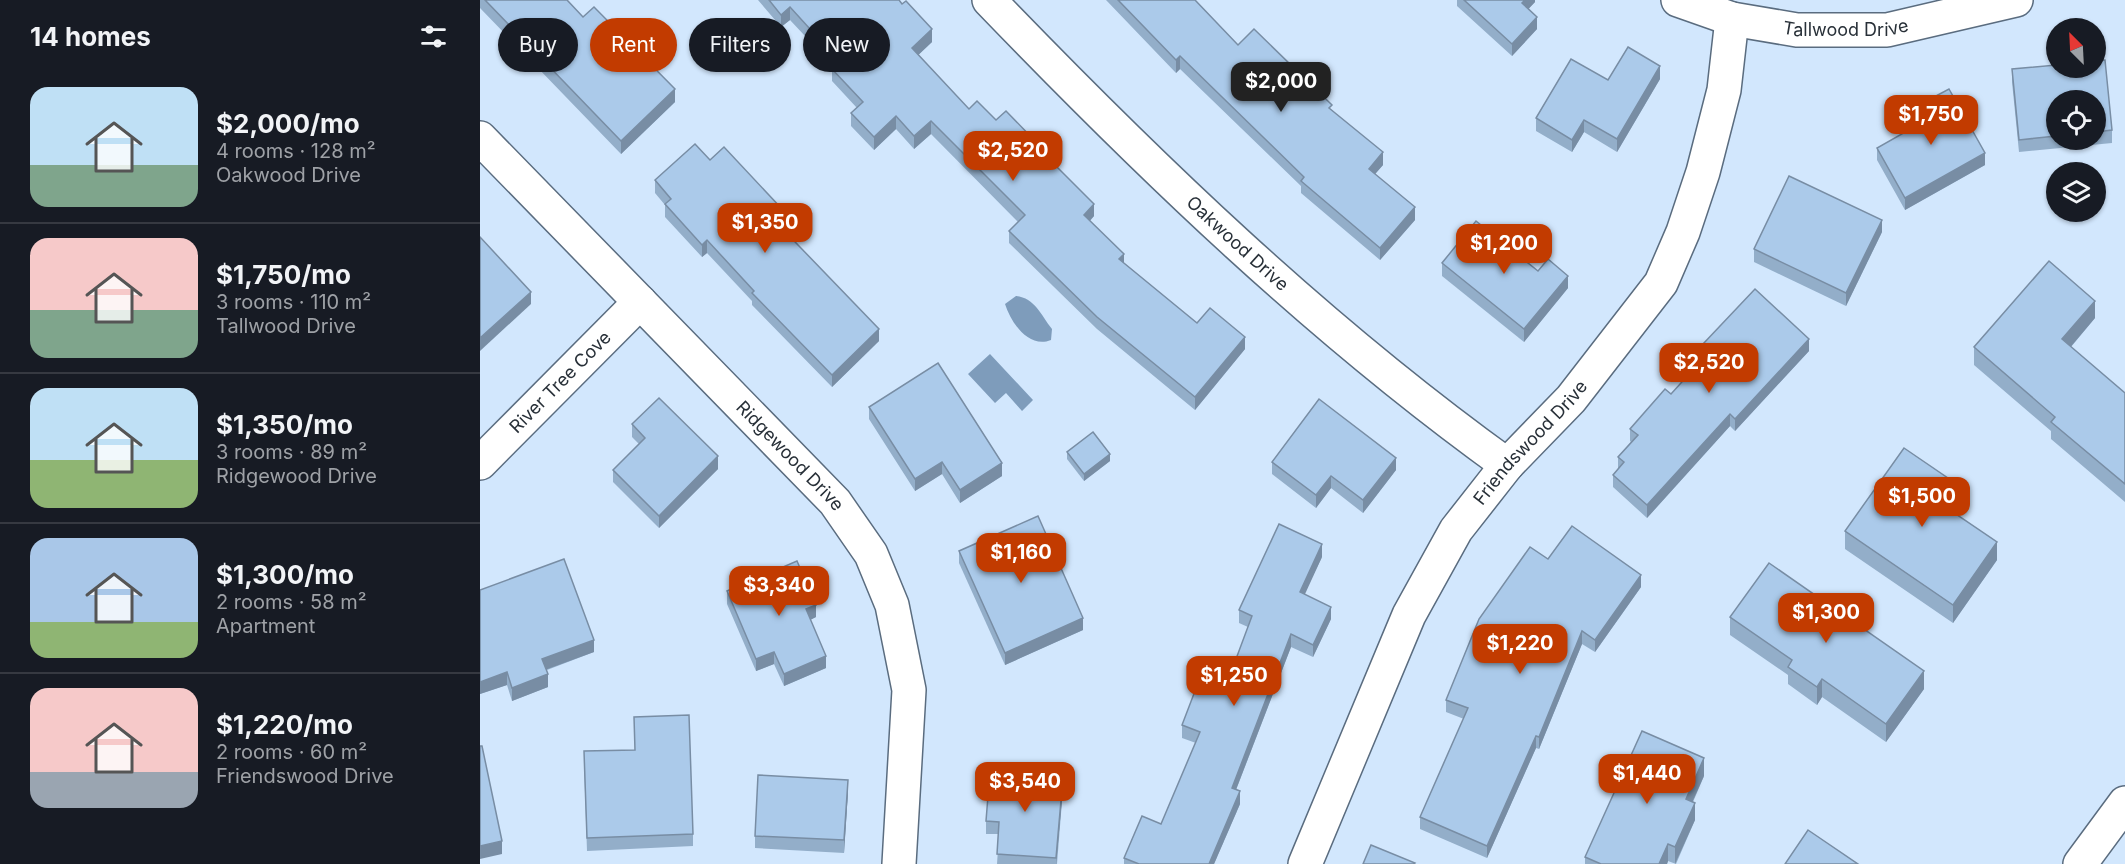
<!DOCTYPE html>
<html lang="en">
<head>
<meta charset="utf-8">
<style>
  :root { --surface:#171b24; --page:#20242c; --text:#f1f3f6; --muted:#9ea1a6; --line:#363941; --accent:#c23b00 }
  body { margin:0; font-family:Inter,sans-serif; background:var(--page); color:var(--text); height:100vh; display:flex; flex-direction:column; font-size:22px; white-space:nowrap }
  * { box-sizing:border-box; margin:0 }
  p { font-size:20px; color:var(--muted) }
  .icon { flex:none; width:33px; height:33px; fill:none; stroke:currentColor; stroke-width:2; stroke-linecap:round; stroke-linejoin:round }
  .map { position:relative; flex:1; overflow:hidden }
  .side { display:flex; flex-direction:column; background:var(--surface); width:480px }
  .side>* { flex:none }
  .banner { position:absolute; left:18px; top:18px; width:570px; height:54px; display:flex; gap:12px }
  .needle { width:39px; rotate:336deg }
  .tools { position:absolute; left:1566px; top:18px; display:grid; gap:12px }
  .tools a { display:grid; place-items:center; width:60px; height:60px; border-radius:50%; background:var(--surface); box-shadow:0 2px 4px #0004; font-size:30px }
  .price { position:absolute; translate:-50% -51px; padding:0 14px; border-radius:12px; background:var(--accent); color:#fff; font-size:20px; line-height:39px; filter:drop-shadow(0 2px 3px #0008) }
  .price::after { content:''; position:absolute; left:50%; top:36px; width:18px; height:14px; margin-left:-9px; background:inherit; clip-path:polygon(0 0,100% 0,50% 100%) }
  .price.current { background:#222; color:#fff }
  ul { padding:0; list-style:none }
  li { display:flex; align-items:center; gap:18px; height:150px; padding:0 30px }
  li+li { border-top:2px solid var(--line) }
  li span { display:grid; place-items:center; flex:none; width:168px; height:120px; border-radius:18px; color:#555 }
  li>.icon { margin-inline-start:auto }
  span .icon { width:72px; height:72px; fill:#fffc; stroke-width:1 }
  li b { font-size:26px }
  h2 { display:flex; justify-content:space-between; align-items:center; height:72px; padding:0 30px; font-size:26px }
  .tag { padding:0 21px; border-radius:27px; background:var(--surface); box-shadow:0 2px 4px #0004; font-size:21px; line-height:54px }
  .tag.current { background:var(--accent); color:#fff }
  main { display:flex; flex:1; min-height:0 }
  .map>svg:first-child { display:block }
  .water { fill:#7e9cbb }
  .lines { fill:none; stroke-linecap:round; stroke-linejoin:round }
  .minor-casing { stroke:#5a6c7f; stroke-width:36 }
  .secondary-casing { stroke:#5a6c7f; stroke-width:36 }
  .minor { stroke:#fff; stroke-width:33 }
  .secondary { stroke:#fff; stroke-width:33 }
  .wall { fill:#93aec9; fill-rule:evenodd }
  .shaded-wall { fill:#788da4 }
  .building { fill:#abcaea; stroke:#788da4; stroke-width:1.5 }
  .labels { text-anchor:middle; stroke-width:4.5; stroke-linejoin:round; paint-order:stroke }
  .street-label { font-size:18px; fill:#283038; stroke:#eaf3fb }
</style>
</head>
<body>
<main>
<section class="side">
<h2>14 homes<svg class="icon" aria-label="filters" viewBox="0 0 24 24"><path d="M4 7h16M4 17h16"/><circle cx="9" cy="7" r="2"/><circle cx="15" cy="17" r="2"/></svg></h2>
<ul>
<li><span style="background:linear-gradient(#bfe0f5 65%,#7fa58c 0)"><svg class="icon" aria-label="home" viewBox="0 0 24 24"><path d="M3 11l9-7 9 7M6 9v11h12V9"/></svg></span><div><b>$2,000/mo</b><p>4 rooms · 128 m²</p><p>Oakwood Drive</p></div></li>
<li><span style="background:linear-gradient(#f6c9c9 60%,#7fa58c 0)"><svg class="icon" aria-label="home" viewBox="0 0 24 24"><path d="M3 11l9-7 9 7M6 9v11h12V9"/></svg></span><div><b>$1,750/mo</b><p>3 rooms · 110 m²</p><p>Tallwood Drive</p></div></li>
<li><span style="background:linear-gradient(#bfe0f5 60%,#8fb573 0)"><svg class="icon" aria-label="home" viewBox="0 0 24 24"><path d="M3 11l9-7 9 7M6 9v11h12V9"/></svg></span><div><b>$1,350/mo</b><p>3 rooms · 89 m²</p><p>Ridgewood Drive</p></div></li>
<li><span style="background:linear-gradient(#a9c7e8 70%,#8fb573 0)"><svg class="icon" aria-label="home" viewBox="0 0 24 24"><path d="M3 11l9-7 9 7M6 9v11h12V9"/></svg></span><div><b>$1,300/mo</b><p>2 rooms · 58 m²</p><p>Apartment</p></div></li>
<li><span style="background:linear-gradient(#f6c9c9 70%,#9aa5b1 0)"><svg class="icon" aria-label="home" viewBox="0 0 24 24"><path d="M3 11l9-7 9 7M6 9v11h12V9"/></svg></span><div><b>$1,220/mo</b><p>2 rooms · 60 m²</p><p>Friendswood Drive</p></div></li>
</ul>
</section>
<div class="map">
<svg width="1645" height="864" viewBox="0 0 1645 864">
  <rect width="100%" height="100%" fill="#d2e7fd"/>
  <g class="water">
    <path d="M536,296C555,298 561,315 572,329L571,340C549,349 531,323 525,304Z"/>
    <path d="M510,354L553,400L542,411L526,393L515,403L488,374Z"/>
  </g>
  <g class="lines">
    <defs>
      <g id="minor">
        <path id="s1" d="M509,0C670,167 838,329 1027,465"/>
        <path id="s2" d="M1198,0L1252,19L1317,30H1407L1536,0"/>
        <path id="s3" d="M0,138L355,502L391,554L412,605L429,690L419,864"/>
        <path id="s4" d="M0,463L160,302"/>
        <path id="s5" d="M825,864L929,615L976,530L1027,465L1091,399L1181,283L1203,232L1223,172L1244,90L1252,19"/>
      </g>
      <path id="secondary" d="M1600,864L1645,803"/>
    </defs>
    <use href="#minor" class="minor-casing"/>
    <use href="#secondary" class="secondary-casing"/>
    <use href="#minor" class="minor"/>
    <use href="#secondary" class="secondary"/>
  </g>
  <g class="wall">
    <path d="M0,0H87L103,17L195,102L141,154L0,8Z"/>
    <path d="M278,0H419L452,42L438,55L489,109L516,120L560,151L614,216L610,221L644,263L717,323L765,349L715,410L617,329L529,243V231L538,222L451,134L434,149L416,129L394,150L371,126V113L377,108L352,81V69L354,67L310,20L301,27Z"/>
    <path d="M626,0H715L758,45L852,110L903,165L895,174L935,220L900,260L821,193V186L700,69L696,73Z"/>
    <path d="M977,0H1055V2L1048,9L1057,29L1032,56L977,6Z"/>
    <path d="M1625,60L1632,130V143L1539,152L1532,82V69L1576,65V68H1616V61ZM1576,100H1616V140H1576Z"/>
    <path d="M1180,79L1137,152L1104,132L1092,152L1056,131V118L1128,80Z"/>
    <path d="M1435,107L1505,165L1425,210L1397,160V148L1438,125L1435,120Z"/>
    <path d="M230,160L302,221L298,224L399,341L352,387L272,305V301L227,253L222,257L185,217V205L175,193V180Z"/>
    <path d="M1402,232L1366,306L1274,262V249Z"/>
    <path d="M962,263L1058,271L1088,288L1044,342L962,276Z"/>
    <path d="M1615,318L1591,347L1645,393V502L1571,439V431L1494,365V347Z"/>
    <path d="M1223,344L1329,351L1255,431L1250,426L1167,518L1133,487V475L1138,469V457L1151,442L1150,441V429L1191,394L1224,357L1223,356Z"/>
    <path d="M389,407L522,476L480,503L462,474L435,491L389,419Z"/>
    <path d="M152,424L238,469L179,528L133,482V470L159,444L152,437Z"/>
    <path d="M587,452L630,461L604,481L587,459Z"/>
    <path d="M792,462L916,470L883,513L851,488L836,508L792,474Z"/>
    <path d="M1481,505L1475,513L1517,560L1473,623L1365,549V531Z"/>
    <path d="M479,551L603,630L525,665L479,563Z"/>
    <path d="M842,557L824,594L851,619L833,657L811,647L756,790L760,804L734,864H644V858L681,824L716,743L702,738V725L753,667L768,627L759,623V610Z"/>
    <path d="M1068,559L1161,587L1115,652L1102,644L1059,749L1056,748L1007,858L940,829V817L984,719L966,712V700Z"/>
    <path d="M0,590L114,652L67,670L68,687L32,701L27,685L0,694Z"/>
    <path d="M247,591L336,617L330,620L346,668L304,686L294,664L276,671L247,604Z"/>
    <path d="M1250,617L1444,689L1406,742L1342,697L1337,705L1308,684V675L1250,635Z"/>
    <path d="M154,717L213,834V846L107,851L104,763L155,750Z"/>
    <path d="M1224,776L1213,802L1215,820L1196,864L1188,861L1187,864H1105V857Z"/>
    <path d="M583,789L577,864H517L519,834H506V821Z"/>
    <path d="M368,792L364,853L275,848V836Z"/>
  </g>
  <g class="shaded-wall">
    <path d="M1045,0H1055V2L1042,16V3Z"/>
    <path d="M310,7V20L301,27V15Z"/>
    <path d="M1057,17V29L1032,56V44Z"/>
    <path d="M452,29V42L432,61V48Z"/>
    <path d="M700,56V69L696,73V60Z"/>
    <path d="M1180,66V79L1137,152V139Z"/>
    <path d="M195,89V102L141,154V141Z"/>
    <path d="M416,116V129L394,150V137Z"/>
    <path d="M1104,120V132L1092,152V140Z"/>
    <path d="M451,121V134L434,149V136Z"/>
    <path d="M903,152V165L889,181V169Z"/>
    <path d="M1505,153V165L1425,210V198Z"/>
    <path d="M614,204V216L604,227V215Z"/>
    <path d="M935,207V220L900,260V248Z"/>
    <path d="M302,209V221L292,230V218Z"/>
    <path d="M1402,220V232L1366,306V293Z"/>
    <path d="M227,240V253L222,257V245Z"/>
    <path d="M644,254V266L639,259Z"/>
    <path d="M1088,276V288L1044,342V329Z"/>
    <path d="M51,292V304L0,351V338Z"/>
    <path d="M1615,301V318L1582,357V339Z"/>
    <path d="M399,329V341L352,387V375Z"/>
    <path d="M765,337V349L715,410V397Z"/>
    <path d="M1329,339V351L1255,431V419Z"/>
    <path d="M1250,414V426L1167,518V505Z"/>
    <path d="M630,454V461L604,481V474Z"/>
    <path d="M238,456V469L179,528V516Z"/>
    <path d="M916,458V470L883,513V500Z"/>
    <path d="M462,462V474L435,491V479Z"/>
    <path d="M522,463V476L480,503V490Z"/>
    <path d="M851,476V488L836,508V495Z"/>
    <path d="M1481,487V505L1467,525V508Z"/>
    <path d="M1517,542V560L1473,623V605Z"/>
    <path d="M842,544V557L820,605V592Z"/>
    <path d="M1161,575V587L1115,652V640Z"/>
    <path d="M336,605V617L326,622V609Z"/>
    <path d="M851,607V619L833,657V645Z"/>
    <path d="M603,618V630L525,665V653Z"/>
    <path d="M1102,631V644L1059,749V737Z"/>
    <path d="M811,634V647L752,800V788Z"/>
    <path d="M114,640V652L62,671V659Z"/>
    <path d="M294,652V664L276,671V659Z"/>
    <path d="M346,656V668L304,686V674Z"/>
    <path d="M1444,671V689L1406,742V724Z"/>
    <path d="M27,672V685L0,694V682Z"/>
    <path d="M68,674V687L32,701V688Z"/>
    <path d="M1342,679V697L1337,705V687Z"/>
    <path d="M1056,736V748L1007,858V846Z"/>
    <path d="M1224,758V776L1206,816V799Z"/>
    <path d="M583,777V789L576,864V858Z"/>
    <path d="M368,780V792L364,853V840Z"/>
    <path d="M760,791V804L734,864H729Z"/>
    <path d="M1215,803V820L1195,864V847Z"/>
    <path d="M22,841V854L0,859V846Z"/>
    <path d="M1188,844V861L1187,864H1179Z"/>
  </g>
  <g class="building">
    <path d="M5,0H87L103,17L114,7L195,89L141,141Z"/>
    <path d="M289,0H419L422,4L426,1L452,29L432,48L489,109L497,101L516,120L526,111L560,146L558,148L614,204L604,215L644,254L639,259L717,323L730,308L765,337L715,397L617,317L529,231L545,215L451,121L434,136L416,116L394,137L371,113L383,102L352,69L360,62L310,7L301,15Z"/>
    <path d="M638,0H715L758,45L774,29L852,105L849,108L903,152L889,169L935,207L900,248L821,181L824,177L700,56L696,60Z"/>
    <path d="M984,0H1045L1042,3L1057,17L1032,44Z"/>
    <path d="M1148,47L1180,66L1137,139L1104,120L1092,140L1056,118L1091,59L1128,80Z"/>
    <path d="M1625,60L1632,130L1616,132V100H1576V136L1539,140L1532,69L1576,65V68H1616V61Z"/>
    <path d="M1469,89L1505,153L1425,198L1397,148L1443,122L1435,107Z"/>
    <path d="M215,144L230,160L244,147L302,209L292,218L399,329L352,375L272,293L274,291L227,240L222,245L185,204L191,199L175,180Z"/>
    <path d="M1309,176L1402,220L1366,293L1274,249Z"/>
    <path d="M996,221L1058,271L1068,259L1088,276L1044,329L962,263Z"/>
    <path d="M0,237L51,292L0,338Z"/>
    <path d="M1569,261L1615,301L1582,339L1645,393V484L1571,422L1575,417L1494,347Z"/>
    <path d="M1275,289L1329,339L1255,419L1250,414L1167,505L1133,475L1144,462L1138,457L1158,435L1150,429L1185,389L1191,394L1230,351L1223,344Z"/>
    <path d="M458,363L522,463L480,490L462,462L435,479L389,407Z"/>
    <path d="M179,398L238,456L179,516L133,470L165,438L152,424Z"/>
    <path d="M839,399L916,458L883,500L851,476L836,495L792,462Z"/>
    <path d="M613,432L630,454L604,474L587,452Z"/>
    <path d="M1424,448L1481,487L1467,508L1517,542L1473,605L1365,531Z"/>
    <path d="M558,516L603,618L525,653L479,551Z"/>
    <path d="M799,524L842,544L820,592L851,607L833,645L811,634L752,788L760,791L729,864H659L644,858L662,816L681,824L720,732L702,725L728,657L753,667L772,616L759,610Z"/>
    <path d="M1092,526L1161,575L1115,640L1102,631L1059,737L1056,736L1007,846L940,817L988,708L966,700L999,619L1050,547L1068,559Z"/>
    <path d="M84,559L114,640L62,659L68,674L32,688L27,672L0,682V590Z"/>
    <path d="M317,561L336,605L326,609L346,656L304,674L294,652L276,659L247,591Z"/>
    <path d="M1289,563L1444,671L1406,724L1342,679L1337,687L1308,667L1312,660L1250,617Z"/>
    <path d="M209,715L213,834L107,838L104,751L155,750L154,717Z"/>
    <path d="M1162,731L1224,758L1206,799L1215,803L1195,847L1188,844L1179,864H1121L1105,857Z"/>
    <path d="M0,746H2L22,841L0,846Z"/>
    <path d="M510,771L583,777L576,858L517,854L519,822L506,821Z"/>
    <path d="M278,775L368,780L364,840L275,836Z"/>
    <path d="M1328,830L1378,864H1305Z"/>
    <path d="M891,845L935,863L934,864H883Z"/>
  </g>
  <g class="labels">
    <g class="street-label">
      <text dy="6" stroke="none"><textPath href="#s2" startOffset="172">Tallwood Drive</textPath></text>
      <text dy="6" stroke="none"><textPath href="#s1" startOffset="348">Oakwood Drive</textPath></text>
      <text dy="6" stroke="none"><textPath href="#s4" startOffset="114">River Tree Cove</textPath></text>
      <text dy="6" stroke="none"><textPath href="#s5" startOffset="482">Friendswood Drive</textPath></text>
      <text dy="6" stroke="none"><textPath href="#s3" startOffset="444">Ridgewood Drive</textPath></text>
    </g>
  </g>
</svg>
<div class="tools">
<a><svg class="needle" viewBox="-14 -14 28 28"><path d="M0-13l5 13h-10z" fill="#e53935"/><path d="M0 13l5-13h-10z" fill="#9ea1a6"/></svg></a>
<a><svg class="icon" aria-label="locate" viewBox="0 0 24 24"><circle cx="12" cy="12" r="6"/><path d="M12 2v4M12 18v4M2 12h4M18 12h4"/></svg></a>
<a><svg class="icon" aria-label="layers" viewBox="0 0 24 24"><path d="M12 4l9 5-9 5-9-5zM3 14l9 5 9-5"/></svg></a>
</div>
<b class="price current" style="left:801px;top:113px">$2,000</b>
<b class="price" style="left:1451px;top:146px">$1,750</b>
<b class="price" style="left:533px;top:182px">$2,520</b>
<b class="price" style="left:285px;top:254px">$1,350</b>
<b class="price" style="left:1024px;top:275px">$1,200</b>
<b class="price" style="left:1229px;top:394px">$2,520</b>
<b class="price" style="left:1442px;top:528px">$1,500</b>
<b class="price" style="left:541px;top:584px">$1,160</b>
<b class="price" style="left:299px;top:617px">$3,340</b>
<b class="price" style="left:1346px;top:644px">$1,300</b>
<b class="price" style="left:1040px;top:675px">$1,220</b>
<b class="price" style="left:754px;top:707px">$1,250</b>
<b class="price" style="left:1167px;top:805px">$1,440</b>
<b class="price" style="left:545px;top:813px">$3,540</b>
<div class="banner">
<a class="tag">Buy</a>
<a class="tag current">Rent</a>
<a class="tag">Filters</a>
<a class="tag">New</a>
</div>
</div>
</main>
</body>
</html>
